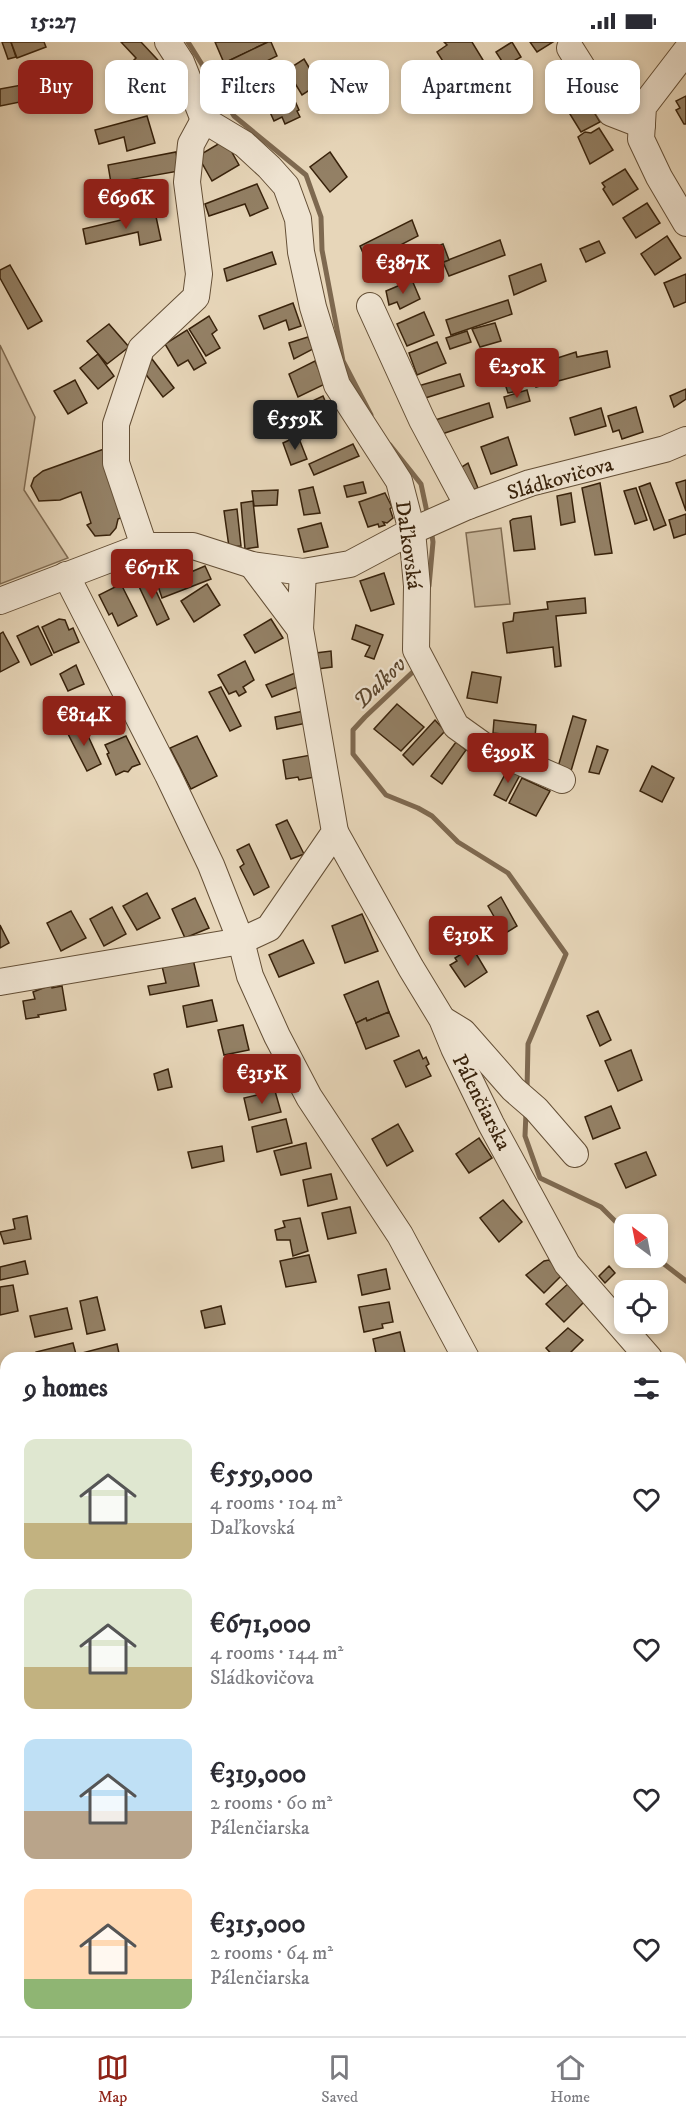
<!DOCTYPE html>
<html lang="en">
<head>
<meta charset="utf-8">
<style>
  :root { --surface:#fff; --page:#f7f7f7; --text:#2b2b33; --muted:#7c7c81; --line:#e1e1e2; --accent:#8f2418 }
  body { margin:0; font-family:"IM FELL DW Pica",serif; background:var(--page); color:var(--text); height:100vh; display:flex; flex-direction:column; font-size:22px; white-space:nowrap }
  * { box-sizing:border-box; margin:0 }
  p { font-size:20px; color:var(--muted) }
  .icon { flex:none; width:33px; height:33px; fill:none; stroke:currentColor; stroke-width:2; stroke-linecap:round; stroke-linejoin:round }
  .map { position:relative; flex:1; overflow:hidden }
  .details { position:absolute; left:0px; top:1310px; width:687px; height:686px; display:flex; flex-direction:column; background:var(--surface); border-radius:18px 18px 0 0; box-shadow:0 3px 9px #0003 }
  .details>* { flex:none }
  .guide { position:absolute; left:18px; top:18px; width:651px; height:54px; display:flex; gap:12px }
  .needle { width:39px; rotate:328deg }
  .controls { position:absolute; left:614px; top:1172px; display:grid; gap:12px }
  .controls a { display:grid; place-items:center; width:54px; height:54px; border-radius:12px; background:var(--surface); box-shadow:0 3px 9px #0003; font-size:30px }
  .price { position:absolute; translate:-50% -51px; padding:0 14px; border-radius:6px; background:var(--accent); color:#fff; font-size:20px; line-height:39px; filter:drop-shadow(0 2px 3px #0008) }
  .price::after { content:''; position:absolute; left:50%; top:36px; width:18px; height:14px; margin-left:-9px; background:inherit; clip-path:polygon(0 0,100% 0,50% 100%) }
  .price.active { background:#222; color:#fff }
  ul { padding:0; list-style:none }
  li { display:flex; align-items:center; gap:18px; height:150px; padding:0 24px }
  li span { display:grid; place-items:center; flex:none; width:168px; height:120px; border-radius:12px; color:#555 }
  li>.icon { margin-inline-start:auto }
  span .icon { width:72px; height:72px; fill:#fffc; stroke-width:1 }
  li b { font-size:26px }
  h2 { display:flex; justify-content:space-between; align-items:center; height:72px; padding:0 24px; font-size:26px }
  .tag { padding:0 21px; border-radius:12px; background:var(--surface); box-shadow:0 3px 9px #0003; font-size:21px; line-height:54px }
  .tag.active { background:var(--accent); color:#fff }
  .status { display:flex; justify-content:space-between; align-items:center; height:42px; padding:0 30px; background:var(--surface); direction:ltr }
  .status svg { height:16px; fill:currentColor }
  .menu { display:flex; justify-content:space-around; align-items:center; height:84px; border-top:2px solid var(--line); background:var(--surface); font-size:16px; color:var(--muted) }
  .menu a { display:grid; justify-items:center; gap:3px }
  .menu .active { color:var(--accent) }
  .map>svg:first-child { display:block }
  .green { fill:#c9b79b; stroke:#806c53; stroke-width:1.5 }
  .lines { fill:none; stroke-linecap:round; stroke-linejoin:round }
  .stream { stroke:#7e6950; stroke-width:5 }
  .building { fill:#938065; stroke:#38220b; stroke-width:1.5 }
  .minor-casing { stroke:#644f36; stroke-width:28 }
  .minor { stroke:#efe4d2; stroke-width:26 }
  .labels { text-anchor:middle; stroke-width:4.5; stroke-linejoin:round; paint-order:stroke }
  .street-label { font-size:21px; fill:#38220b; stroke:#efe4d2 }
  .water-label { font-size:22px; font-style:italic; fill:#5b462e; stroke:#efe4d2 }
</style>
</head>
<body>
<div class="status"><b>15:27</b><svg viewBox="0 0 49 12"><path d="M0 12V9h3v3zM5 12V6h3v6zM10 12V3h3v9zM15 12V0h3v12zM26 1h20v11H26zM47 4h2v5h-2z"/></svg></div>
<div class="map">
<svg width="686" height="1994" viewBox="0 0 686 1994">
  <rect width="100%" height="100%" fill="#e7d6b9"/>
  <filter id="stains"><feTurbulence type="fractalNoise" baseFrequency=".00333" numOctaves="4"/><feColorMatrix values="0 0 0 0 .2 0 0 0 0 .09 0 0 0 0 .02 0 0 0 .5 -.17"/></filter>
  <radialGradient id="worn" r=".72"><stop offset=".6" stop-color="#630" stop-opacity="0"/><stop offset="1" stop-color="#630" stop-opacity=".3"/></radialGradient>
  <g class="green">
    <path d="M0,303L35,375L24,448L68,516L0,542Z"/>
    <path d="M501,486L510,562L475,565L466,491Z"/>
  </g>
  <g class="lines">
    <g class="stream">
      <path d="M188,0L234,74L306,133L321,175L322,208L343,319L371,373"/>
      <path d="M390,403L421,442L428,475"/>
      <path d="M429,544L433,500L431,487"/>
      <path d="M417,626L365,675L353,688V712L386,753L418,766L432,774L458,800L508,831L566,912L528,1002L527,1048"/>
      <path d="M526,1070L525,1094L540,1136L601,1165L624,1188"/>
      <path d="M655,1215L686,1239"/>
    </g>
  </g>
  <g class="building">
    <path d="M2,0H11L16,15L8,17Z"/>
    <path d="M11,0H44L46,5L17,16Z"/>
    <path d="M121,0H141L169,30L151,47L137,32L140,30L131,21L136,16Z"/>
    <path d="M215,0H268L224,21Z"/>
    <path d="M268,0H271L277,14L232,36L224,21Z"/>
    <path d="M444,0H472L483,18L476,22L478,25L456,40L437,10L447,3Z"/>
    <path d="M512,0L521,15L505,24L496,10Z"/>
    <path d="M530,0H553L537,10Z"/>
    <path d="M304,17L319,42L302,53L287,28Z"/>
    <path d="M70,37L73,66L39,69L37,40Z"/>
    <path d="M278,40L282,47L288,44L299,68L297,69L300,75L285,82L282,75L274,79L260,48Z"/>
    <path d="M27,42L30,58L0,64V47Z"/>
    <path d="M584,53L600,80L581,90L565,64Z"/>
    <path d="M686,54V82H684L676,68L680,66L676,59Z"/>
    <path d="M147,74L155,101L127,109L124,95L99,102L95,88Z"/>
    <path d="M599,86L613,108L590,122L578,95L585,90L591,91Z"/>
    <path d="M225,98L239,123L212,139L198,114Z"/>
    <path d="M176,110L179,129L111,141L108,123Z"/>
    <path d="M330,110L347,135L330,150L310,125Z"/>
    <path d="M625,127L638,147L613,163L603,147L605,145L602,141Z"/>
    <path d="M257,142L268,166L250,174L245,162L209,174L205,162Z"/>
    <path d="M647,161L660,181L636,196L623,176Z"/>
    <path d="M155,170L161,198L140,203L138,190L86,202L83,187Z"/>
    <path d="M412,178L418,194L383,212L387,222L371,229L360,204Z"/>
    <path d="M667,194L681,216L655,233L641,212Z"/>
    <path d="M500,198L505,213L449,234L443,220Z"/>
    <path d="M599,199L605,211L586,220L580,207Z"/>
    <path d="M443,202L449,218L415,231L407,216Z"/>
    <path d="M272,210L276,222L227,239L224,227Z"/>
    <path d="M541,222L546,239L514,253L509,234Z"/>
    <path d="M10,223L42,279L28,287L0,236V228Z"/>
    <path d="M686,232V260L674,265L664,241Z"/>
    <path d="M412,238L420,257L400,267L397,260L389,263L386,249Z"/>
    <path d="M508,258L512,272L451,293L446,278Z"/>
    <path d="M293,261L301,284L289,288L286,278L264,287L259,274Z"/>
    <path d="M424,270L434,293L407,304L397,282Z"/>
    <path d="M209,274L217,288L212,292L220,306L206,314L189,287Z"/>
    <path d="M495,281L501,299L480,305L472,287Z"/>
    <path d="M109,282L129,305L107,322L87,299Z"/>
    <path d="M187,288L206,321L194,328L188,318L178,324L165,302Z"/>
    <path d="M467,289L471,300L450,307L446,296Z"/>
    <path d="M308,295L313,307L294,317L289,301Z"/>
    <path d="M437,300L446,321L417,333L409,311Z"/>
    <path d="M607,309L610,325L536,345L532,328L546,324L545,320L576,310L577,315Z"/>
    <path d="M98,312L114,334L98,347L80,326Z"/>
    <path d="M152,317L174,346L163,355L141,326Z"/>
    <path d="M315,319L325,342L298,355L289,332Z"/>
    <path d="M460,332L464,344L422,357L418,344Z"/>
    <path d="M514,336L518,349L508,351L504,339Z"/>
    <path d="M75,338L87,361L68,372L54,349Z"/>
    <path d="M686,347V357L674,365L670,354Z"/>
    <path d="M527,348L530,359L507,366L504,355Z"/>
    <path d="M323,354L328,366L280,389L274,377Z"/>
    <path d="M489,361L493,375L436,394L432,379Z"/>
    <path d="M636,365L643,390L622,397L619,388L613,390L608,374Z"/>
    <path d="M601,366L606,384L575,393L570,376Z"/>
    <path d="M298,394L307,417L291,423L283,401Z"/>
    <path d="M508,395L517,423L491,432L481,405Z"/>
    <path d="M353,402L359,414L314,433L309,422Z"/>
    <path d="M104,407L125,474L118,477L116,486L110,493L95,494L87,483L91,481L81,450L60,458L39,459L31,444L34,436L43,429Z"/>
    <path d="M468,421L478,446L470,449L460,426Z"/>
    <path d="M686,438V469L676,441Z"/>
    <path d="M363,440L366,451L347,455L344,444Z"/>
    <path d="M600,441L612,511L595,513L582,446Z"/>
    <path d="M650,441L666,483L654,488L639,445Z"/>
    <path d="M313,445L320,471L304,473L299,448Z"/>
    <path d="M636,446L647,478L635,482L624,449Z"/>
    <path d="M278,448L277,463L254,464L252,449Z"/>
    <path d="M385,451L392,465L390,467L393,476L387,481L383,480L385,483L379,485L378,482L368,485L359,460Z"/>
    <path d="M571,451L575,480L561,483L557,454Z"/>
    <path d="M253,459L258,505L245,507L241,461Z"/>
    <path d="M237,467L241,504L229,505L224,469Z"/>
    <path d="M686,472V492L674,496L669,478Z"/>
    <path d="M531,474L535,507L514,509L510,479L513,477Z"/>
    <path d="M321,481L328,505L304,510L298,487Z"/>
    <path d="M205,524L211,537L162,556L158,544Z"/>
    <path d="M384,531L394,562L371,569L360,539Z"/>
    <path d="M148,532L169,577L157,583L136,538Z"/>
    <path d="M121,542L137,574L118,584L112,571L109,573L99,553Z"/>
    <path d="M207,542L220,563L194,580L181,559Z"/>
    <path d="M585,556L586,571L556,574L561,624L555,625L553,605L507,611L503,581L513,579L514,571L548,567L547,560Z"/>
    <path d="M59,577L65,578L69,588L73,586L79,600L54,611L42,585Z"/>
    <path d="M271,577L283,596L255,611L244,593Z"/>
    <path d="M356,583L383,593L374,617L365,614L370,604L352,597Z"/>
    <path d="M38,584L52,613L31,623L17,594Z"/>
    <path d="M3,590L19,620L0,630V592Z"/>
    <path d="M331,609L332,625L318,627L316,611Z"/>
    <path d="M245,619L254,638L243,645L246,650L239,654L236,649L229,652L218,633Z"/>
    <path d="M76,623L84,642L68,649L60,632Z"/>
    <path d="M472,630L501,635L497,661L467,656Z"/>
    <path d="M295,631L300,644L272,655L266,643Z"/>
    <path d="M221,645L241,684L230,689L209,650Z"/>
    <path d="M397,662L424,685L401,709L374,687Z"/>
    <path d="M304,669L307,681L277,687L275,675Z"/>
    <path d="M573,674L586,678L571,729L558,725Z"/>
    <path d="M435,678L445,689L413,723L403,713Z"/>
    <path d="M494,678L536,683L535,696L493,691Z"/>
    <path d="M82,681L101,722L87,729L66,688Z"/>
    <path d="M126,694L140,722L132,725L128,730L124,729L116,733L107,712L109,711L105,703Z"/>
    <path d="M197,694L217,734L191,747L170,706Z"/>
    <path d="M456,700L466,708L442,742L431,734Z"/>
    <path d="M597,704L608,708L599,732L589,730Z"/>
    <path d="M311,713L315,735L299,738L298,735L286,737L283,718Z"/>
    <path d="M652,724L674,736L662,760L640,749Z"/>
    <path d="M509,725L521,731L506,759L494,753Z"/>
    <path d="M522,736L550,749L536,774L509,761Z"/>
    <path d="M287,778L304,812L291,817L276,783Z"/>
    <path d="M249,802L269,845L254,853L240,825L244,822L237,808Z"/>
    <path d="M147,851L160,876L137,888L123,864Z"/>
    <path d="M501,855L517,884L504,892L488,864Z"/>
    <path d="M195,856L209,886L185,896L172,867Z"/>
    <path d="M112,865L126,892L104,904L90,877Z"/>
    <path d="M71,869L86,896L61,909L47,881Z"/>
    <path d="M362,872L378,909L345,921L332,884Z"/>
    <path d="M0,883L9,901L0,906Z"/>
    <path d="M303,898L314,921L279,935L269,913Z"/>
    <path d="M472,905L487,930L465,945L450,923L457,919L455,916Z"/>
    <path d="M193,917L199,944L150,953L148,944L166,941L162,924Z"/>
    <path d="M378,939L389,970L367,979L366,976L356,981L344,953Z"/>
    <path d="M51,943L52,946L62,944L66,968L38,973L39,975L26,977L23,959L35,957L33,950Z"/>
    <path d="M212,958L217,979L187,985L183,964Z"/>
    <path d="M598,969L611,998L600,1004L587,974Z"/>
    <path d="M389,970L399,994L366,1007L356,981L366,976L367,979Z"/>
    <path d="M243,983L249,1008L224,1013L218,988Z"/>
    <path d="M419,1008L423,1017L426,1015L429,1022L426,1024L431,1034L406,1045L394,1019Z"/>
    <path d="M631,1008L642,1038L618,1049L605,1019Z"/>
    <path d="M256,1016L261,1040L231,1047L225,1023Z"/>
    <path d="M168,1027L172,1045L158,1048L154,1032Z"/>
    <path d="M275,1049L281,1070L249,1078L244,1056Z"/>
    <path d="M611,1064L620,1086L593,1097L585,1075Z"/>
    <path d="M286,1077L292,1101L257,1110L252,1085Z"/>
    <path d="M398,1082L413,1109L387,1124L372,1097Z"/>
    <path d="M479,1096L492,1116L469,1131L456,1112Z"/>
    <path d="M306,1101L311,1126L281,1133L274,1109Z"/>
    <path d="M222,1104L224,1119L192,1126L188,1110Z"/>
    <path d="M646,1110L656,1133L626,1146L615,1122Z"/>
    <path d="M331,1132L337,1157L308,1164L303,1138Z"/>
    <path d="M503,1158L522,1180L499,1200L480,1176Z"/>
    <path d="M350,1165L356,1191L328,1197L322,1171Z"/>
    <path d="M27,1174L31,1197L4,1202L0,1190L15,1187L13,1177Z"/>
    <path d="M300,1176L308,1209L293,1214L290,1198H277L275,1188L285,1185L283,1179Z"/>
    <path d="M309,1213L316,1240L286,1245L280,1219Z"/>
    <path d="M549,1218L563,1232L544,1251L526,1233L544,1219Z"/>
    <path d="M25,1219L28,1232L0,1238V1225Z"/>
    <path d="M609,1224L615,1231L605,1241L599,1234Z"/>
    <path d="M386,1227L390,1247L362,1253L358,1233Z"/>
    <path d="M570,1240L586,1258L564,1280L546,1262Z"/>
    <path d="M13,1243L18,1269L0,1273V1245Z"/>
    <path d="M97,1255L105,1288L87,1292L80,1259Z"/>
    <path d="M389,1260L393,1280L382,1282L383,1286L364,1290L359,1265Z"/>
    <path d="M221,1264L225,1282L205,1286L201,1269Z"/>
    <path d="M67,1266L72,1287L35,1295L30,1274Z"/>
    <path d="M568,1286L583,1298L565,1316H555L546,1306Z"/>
    <path d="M400,1290L405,1311L393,1314V1316H377L373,1297Z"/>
    <path d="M73,1301L77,1316H37L36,1310Z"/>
    <path d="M117,1302L120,1316H83L82,1311Z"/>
    <path d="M469,1989H510L506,1994H473Z"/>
  </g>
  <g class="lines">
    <defs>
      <g id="minor">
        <path d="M168,0L181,20L204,78L244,102L269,125L286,144L298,177L301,210L313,265L337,343L399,439L412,489L417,544L416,608L456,684L484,704L562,738"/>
        <path d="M570,6L611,71L642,83"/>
        <path d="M686,9L643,65L641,97L659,135L686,181"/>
        <path d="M370,264L422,378L468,464"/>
        <path d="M144,504L116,421V382L141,307L196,255L199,232L187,140L191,102L204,78"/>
        <path d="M66,533L168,733L211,823L241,899L250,934L277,994L309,1055L400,1193L466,1316"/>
        <path d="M0,559L144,504H193L252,523L303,530L350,522L412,489L468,464L530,441L665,407L686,398"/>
        <path d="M300,587L303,530"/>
        <path d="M335,790L411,926L442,977L454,1006L491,1082L567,1222L649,1316"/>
        <path d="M0,940L241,899L269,886L335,790L300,587L252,523"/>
        <path d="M445,979L463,990L513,1047L536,1067L575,1112"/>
        <path d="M0,1345L6,1357"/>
        <path d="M681,1349L686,1354"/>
        <path d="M681,1596L686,1600"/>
        <path d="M0,1707L6,1706"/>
        <path d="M356,1989L360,1994"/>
      </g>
    </defs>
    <use href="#minor" class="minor-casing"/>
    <use href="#minor" class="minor"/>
  </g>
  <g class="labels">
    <g class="street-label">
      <text transform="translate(560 436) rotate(-16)" y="7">Sládkovičova</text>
      <text transform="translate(409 503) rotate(82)" y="7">Daľkovská</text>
      <text transform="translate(482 1060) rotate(63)" y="7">Pálenčiarska</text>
    </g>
    <g class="water-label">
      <text transform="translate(379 640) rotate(-44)" y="8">Dalkov</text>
    </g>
  </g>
  <rect width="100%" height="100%" filter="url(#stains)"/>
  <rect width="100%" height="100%" fill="url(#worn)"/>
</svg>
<div class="controls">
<a><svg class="needle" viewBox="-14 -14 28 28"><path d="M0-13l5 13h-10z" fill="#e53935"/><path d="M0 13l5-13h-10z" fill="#7c7c81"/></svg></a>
<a><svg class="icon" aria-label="locate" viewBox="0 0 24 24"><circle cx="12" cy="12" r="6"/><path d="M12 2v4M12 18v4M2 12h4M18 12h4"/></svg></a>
</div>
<b class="price" style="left:126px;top:188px">€696K</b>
<b class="price" style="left:403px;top:253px">€387K</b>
<b class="price" style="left:517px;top:357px">€250K</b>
<b class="price active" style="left:295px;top:409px">€559K</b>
<b class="price" style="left:152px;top:558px">€671K</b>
<b class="price" style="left:84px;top:705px">€814K</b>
<b class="price" style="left:508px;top:742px">€399K</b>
<b class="price" style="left:468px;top:925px">€319K</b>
<b class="price" style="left:262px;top:1063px">€315K</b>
<div class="guide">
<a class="tag active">Buy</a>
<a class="tag">Rent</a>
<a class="tag">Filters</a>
<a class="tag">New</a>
<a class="tag">Apartment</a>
<a class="tag">House</a>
</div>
<section class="details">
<h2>9 homes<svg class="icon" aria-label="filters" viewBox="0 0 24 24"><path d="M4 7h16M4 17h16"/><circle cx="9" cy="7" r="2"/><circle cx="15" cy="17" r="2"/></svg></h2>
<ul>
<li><span style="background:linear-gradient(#dfe7d0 70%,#c2b280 0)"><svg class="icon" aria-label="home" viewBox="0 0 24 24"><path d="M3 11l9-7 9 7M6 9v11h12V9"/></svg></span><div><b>€559,000</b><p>4 rooms · 104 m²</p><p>Daľkovská</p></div><svg class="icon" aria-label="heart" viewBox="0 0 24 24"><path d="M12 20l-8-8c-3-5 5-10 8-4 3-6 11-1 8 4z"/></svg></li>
<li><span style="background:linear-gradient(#dfe7d0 65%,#c2b280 0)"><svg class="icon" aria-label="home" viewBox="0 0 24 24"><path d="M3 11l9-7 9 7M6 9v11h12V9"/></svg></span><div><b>€671,000</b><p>4 rooms · 144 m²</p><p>Sládkovičova</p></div><svg class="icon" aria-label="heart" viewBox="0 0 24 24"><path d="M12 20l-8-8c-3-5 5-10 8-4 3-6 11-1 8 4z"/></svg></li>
<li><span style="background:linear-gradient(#bfe0f5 60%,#b9a48a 0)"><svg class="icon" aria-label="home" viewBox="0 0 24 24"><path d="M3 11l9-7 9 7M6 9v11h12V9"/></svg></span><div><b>€319,000</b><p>2 rooms · 60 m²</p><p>Pálenčiarska</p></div><svg class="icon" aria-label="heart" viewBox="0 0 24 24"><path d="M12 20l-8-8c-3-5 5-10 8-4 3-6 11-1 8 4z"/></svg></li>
<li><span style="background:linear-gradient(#ffd9b3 75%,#8fb573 0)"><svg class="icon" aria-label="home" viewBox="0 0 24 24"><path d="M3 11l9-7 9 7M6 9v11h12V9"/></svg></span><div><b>€315,000</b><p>2 rooms · 64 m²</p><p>Pálenčiarska</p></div><svg class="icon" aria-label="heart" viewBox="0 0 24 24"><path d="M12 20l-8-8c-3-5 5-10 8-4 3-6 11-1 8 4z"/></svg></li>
</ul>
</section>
</div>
<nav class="menu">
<a class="active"><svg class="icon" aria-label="map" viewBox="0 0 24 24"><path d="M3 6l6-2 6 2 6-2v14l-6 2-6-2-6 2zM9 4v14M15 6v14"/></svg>Map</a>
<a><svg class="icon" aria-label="saved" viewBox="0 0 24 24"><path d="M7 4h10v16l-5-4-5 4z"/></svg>Saved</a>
<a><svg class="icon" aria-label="home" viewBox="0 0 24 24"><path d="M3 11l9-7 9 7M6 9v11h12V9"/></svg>Home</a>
</nav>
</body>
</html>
